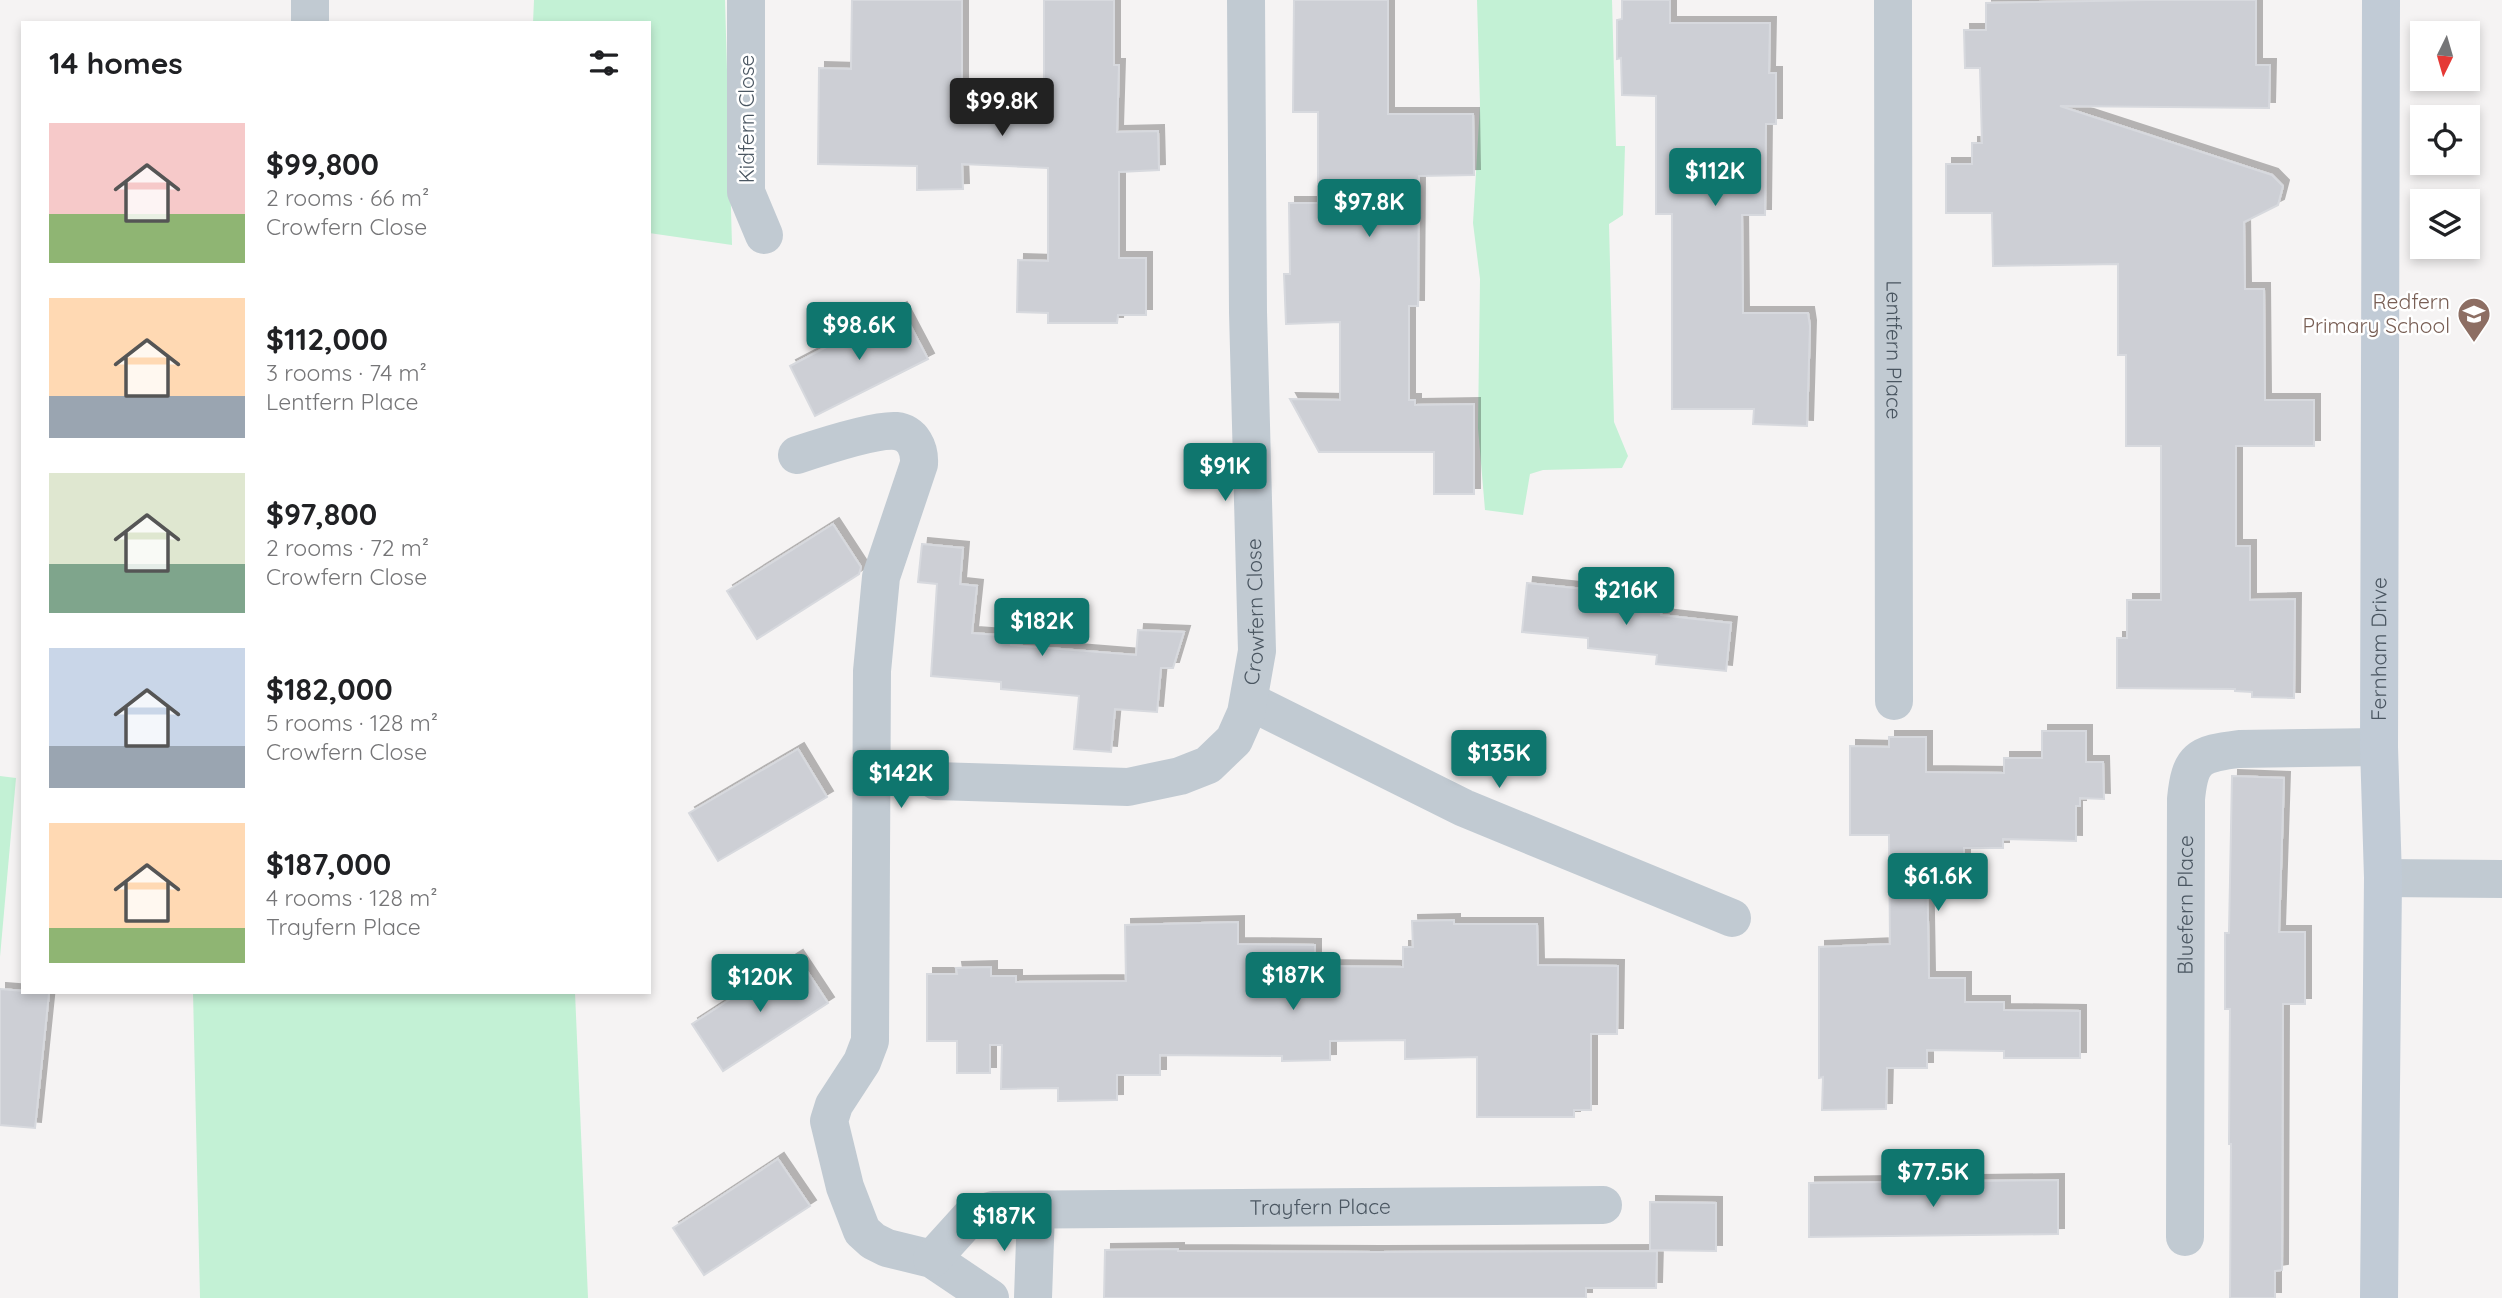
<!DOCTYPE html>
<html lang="en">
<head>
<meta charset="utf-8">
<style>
  :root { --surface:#fff; --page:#f2f2f2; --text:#202124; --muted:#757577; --accent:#0f766e }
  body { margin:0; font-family:Quicksand,sans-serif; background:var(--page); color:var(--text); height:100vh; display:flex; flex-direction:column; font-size:26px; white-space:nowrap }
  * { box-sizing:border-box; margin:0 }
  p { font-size:23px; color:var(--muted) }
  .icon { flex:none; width:38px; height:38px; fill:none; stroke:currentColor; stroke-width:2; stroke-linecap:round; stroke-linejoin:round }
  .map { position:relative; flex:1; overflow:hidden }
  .sheet { position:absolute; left:21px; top:21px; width:630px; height:973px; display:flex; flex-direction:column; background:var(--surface); border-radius:0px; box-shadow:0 4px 10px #0003 }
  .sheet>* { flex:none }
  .needle { width:46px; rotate:185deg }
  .fabs { position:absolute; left:2410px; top:21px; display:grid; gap:14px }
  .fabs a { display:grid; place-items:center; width:70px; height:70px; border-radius:0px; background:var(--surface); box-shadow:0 4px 10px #0003; font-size:35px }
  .price { position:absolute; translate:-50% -60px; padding:0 16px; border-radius:7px; background:var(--accent); color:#fff; font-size:23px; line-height:46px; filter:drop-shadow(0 2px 4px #0008) }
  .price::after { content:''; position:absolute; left:50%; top:42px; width:21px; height:16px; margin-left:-10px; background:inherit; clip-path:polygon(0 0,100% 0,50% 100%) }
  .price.selected { background:#222; color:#fff }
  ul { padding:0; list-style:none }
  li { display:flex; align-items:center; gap:21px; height:175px; padding:0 28px }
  li span { display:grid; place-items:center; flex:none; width:196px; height:140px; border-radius:0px; color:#555 }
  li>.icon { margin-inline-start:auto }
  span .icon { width:84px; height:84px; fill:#fffc; stroke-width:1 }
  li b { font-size:30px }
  h2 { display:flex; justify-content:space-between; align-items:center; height:84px; padding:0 28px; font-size:30px }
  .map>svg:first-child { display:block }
  .green { fill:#c3f1d5 }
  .building { fill:#cdcfd5; stroke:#d7d9de; stroke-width:2; filter:url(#shadow) }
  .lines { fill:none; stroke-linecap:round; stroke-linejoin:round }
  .street { stroke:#c1cad2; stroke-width:38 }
  .secondary { stroke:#c1cbd6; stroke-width:38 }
  .labels { text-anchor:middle; stroke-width:5; stroke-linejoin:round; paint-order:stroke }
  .street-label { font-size:21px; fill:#4a5661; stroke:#fff }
  .education-label { font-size:21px; fill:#785e54; stroke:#fff; text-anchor:end }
</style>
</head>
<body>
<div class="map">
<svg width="2502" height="1298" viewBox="0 0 2502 1298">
  <defs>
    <filter id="shadow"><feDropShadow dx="6" dy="-6" stdDeviation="0" flood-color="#0004"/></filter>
  </defs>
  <rect width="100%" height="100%" fill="#f5f3f3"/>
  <g class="green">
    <path d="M534,0H725L732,245L649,233V23H533Z"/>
    <path d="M1477,0H1612L1616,146H1625L1623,215L1609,224L1614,422L1628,456L1622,468L1543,470L1530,474L1523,515L1485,510L1478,428L1480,279L1473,223L1480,105Z"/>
    <path d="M0,776L16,778L0,957Z"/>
    <path d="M193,992H575L588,1298H200Z"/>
  </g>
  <g class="building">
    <path d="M852,0H962V116H1044V0H1114V65H1119L1117,132L1158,131L1159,170L1119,172V258H1146V315H1118L1117,323H1048V313L1017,312L1018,260L1048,261V168L962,164L963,189L917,190V166L818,164L819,68L851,69Z"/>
    <path d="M1294,0H1388V114H1473L1474,175L1419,176L1418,306H1409V400H1415V405L1474,404V494H1434V452H1319L1290,399L1340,400V322L1286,324L1284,274H1290L1289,203H1318V112H1293Z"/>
    <path d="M1622,0H1670V23H1770L1769,73H1776V124H1766L1765,215H1742L1743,313H1808L1810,326L1807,426L1753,424L1754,409H1672V214H1656V96L1622,95L1621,58L1617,59V20L1622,19Z"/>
    <path d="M2147,0H2256V65H2270L2269,108L2060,106L2272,175L2283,186L2278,205L2244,222L2245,289H2264L2265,400H2314V446H2236V546H2250V600L2295,599L2294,698L2252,697V692L2235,691V689L2117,688V638H2127V600H2161V446H2126V355H2118V264L1993,266L1992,213H1946V164H1972V143H1982L1980,68H1965L1964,30H1986V3Z"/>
    <path d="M901,308L928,359L815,416L790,366Z"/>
    <path d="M833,524L861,567L859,574L757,639L727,591Z"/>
    <path d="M922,544L963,548L960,584L977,586L972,633L1012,636L1011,645L1136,655L1138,630L1184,632L1173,668H1161L1157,712L1115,709L1111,752L1074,749L1079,696L1001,689V682L931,676L937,584L918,582Z"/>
    <path d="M1527,583L1593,590V598L1662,605L1661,615L1731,623L1726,671L1656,664L1657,655L1588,648V638L1522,632Z"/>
    <path d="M2042,731H2086V762H2103L2104,799L2080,798V806H2076V841L2003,839V848H1964V863H1927L1929,978H1965V1002H2004V1010L2080,1011V1058H2004V1051L1927,1050V1068H1887L1886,1109L1822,1110L1823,1077L1819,1078V947L1890,944L1889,835H1850V746L1889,747V737H1926V772L2004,773V758H2042Z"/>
    <path d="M798,749L827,797L718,861L689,813Z"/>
    <path d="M2232,776L2284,778L2279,932H2305V1004H2283L2282,1270L2275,1271V1298H2230L2231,1144H2229L2230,1009H2225V933H2229Z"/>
    <path d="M1454,920V924H1537L1538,965L1618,966L1617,1034H1591V1110H1574V1117H1477V1057L1405,1059V1040L1330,1041V1060L1282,1061V1056L1160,1055V1075H1117V1100L1058,1101V1088L1001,1089L1002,1045H990V1073H957V1041H927V974H957L956,968L991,967V976H1016V982L1126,981L1125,925L1238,922V944L1315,945V966L1403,967V947H1413L1412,921Z"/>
    <path d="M797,956L828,1003L723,1071L692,1024Z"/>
    <path d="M0,989L49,993L35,1128L0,1125Z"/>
    <path d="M778,1159L810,1206L704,1275L673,1228Z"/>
    <path d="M2058,1180V1234L1809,1237V1183Z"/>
    <path d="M1650,1202L1716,1203V1251L1650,1250Z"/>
    <path d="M1178,1249V1251L1376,1252L1657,1251L1656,1288H1586V1298H1104L1105,1250Z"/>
  </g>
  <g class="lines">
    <g class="street">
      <path d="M310,0V23"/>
      <path d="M746,0V192L764,235"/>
      <path id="s1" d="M1893,0L1894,701"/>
      <path d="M797,455C818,448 876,429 896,431C913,433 920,449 919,464L881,577L872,671L870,1041L862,1062L834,1105L829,1121L845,1187L862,1231L873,1241L887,1248L932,1259L990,1298"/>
      <path d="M1249,701L1464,808L1732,918"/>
      <path id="s2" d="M936,781L1128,787L1180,776L1208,765L1234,740L1246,713L1257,651L1248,312L1246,0"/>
      <path d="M2383,878L2502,879"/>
      <path id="s3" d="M2185,1237L2186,799C2190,758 2198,754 2239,749L2379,747"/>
      <path id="s4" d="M932,1259L971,1216L993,1210L1603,1205"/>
      <path d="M1033,1298L1036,1211"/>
    </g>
    <path class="secondary" id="s5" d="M2379,1298L2383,878L2379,747L2381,0"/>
  </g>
  <defs>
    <symbol id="school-pin" viewBox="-11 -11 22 30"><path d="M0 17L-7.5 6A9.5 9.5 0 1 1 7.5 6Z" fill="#8d6e63" stroke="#fff"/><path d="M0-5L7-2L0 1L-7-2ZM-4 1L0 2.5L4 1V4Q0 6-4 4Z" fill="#fff"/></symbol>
  </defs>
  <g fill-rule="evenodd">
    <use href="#school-pin" x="2455" y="295" width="38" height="52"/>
  </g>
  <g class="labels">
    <g class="street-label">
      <text transform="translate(747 119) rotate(-90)" y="7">Kidfern Close</text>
      <text dy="7" stroke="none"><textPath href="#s1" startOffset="350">Lentfern Place</textPath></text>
      <text dy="7" stroke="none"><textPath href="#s2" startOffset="443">Crowfern Close</textPath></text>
      <text dy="7" stroke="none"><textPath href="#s5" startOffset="649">Fernham Drive</textPath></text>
      <text dy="7" stroke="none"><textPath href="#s3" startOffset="332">Bluefern Place</textPath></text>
      <text dy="7" stroke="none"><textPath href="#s4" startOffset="408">Trayfern Place</textPath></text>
    </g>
    <g class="education-label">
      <text x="2450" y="309">Redfern<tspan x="2450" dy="24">Primary School</tspan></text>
    </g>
  </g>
</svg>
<div class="fabs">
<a><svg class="needle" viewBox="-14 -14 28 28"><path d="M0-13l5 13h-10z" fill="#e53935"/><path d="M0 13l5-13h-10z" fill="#757577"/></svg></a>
<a><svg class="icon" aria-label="locate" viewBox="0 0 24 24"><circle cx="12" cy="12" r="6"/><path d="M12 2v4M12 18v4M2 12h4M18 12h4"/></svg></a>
<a><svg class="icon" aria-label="layers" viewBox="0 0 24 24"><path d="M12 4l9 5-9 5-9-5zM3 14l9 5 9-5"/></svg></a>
</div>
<b class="price selected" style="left:1002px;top:138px">$99.8K</b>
<b class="price" style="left:1715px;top:208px">$112K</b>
<b class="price" style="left:1369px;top:239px">$97.8K</b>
<b class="price" style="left:859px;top:362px">$98.6K</b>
<b class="price" style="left:1225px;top:503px">$91K</b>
<b class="price" style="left:1626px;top:627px">$216K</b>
<b class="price" style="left:1042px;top:658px">$182K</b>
<b class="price" style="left:1499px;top:790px">$135K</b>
<b class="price" style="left:901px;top:810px">$142K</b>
<b class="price" style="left:1938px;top:913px">$61.6K</b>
<b class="price" style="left:1293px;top:1012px">$187K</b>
<b class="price" style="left:760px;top:1014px">$120K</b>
<b class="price" style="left:1933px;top:1209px">$77.5K</b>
<b class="price" style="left:1004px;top:1253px">$187K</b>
<section class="sheet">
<h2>14 homes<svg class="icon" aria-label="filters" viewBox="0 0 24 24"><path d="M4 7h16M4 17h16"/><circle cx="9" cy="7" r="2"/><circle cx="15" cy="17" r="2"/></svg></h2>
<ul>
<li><span style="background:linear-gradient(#f6c9c9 65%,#8fb573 0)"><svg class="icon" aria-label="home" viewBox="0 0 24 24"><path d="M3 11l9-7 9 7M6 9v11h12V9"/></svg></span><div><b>$99,800</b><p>2 rooms · 66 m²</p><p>Crowfern Close</p></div></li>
<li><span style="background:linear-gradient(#ffd9b3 70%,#9aa5b1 0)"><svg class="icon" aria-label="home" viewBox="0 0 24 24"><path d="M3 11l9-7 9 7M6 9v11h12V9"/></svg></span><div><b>$112,000</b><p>3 rooms · 74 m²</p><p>Lentfern Place</p></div></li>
<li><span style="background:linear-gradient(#dfe7d0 65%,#7fa58c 0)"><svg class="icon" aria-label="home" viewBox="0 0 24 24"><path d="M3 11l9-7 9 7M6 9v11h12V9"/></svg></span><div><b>$97,800</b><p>2 rooms · 72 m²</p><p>Crowfern Close</p></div></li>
<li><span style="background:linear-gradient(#c9d6e8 70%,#9aa5b1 0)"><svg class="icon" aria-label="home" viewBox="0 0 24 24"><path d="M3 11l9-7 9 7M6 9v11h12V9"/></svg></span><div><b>$182,000</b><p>5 rooms · 128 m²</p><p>Crowfern Close</p></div></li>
<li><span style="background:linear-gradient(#ffd9b3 75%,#8fb573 0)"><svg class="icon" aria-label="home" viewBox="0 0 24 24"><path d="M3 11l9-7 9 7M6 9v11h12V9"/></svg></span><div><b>$187,000</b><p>4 rooms · 128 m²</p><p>Trayfern Place</p></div></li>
</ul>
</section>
</div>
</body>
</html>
